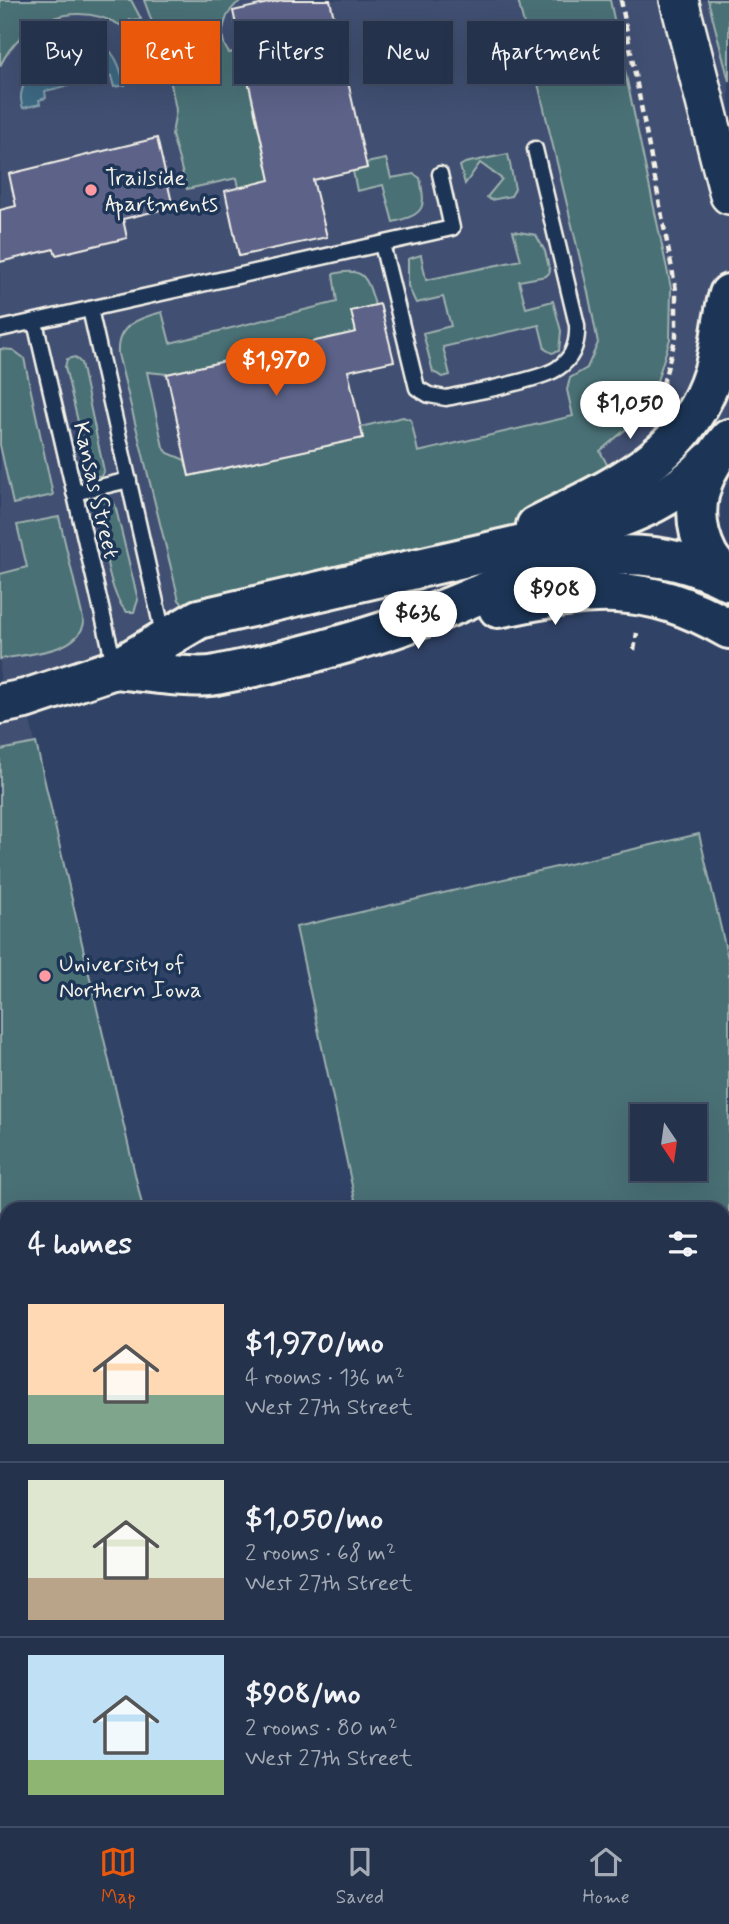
<!DOCTYPE html>
<html lang="en">
<head>
<meta charset="utf-8">
<style>
  :root { --surface:#24324c; --page:#2c3a53; --text:#f1f3f6; --muted:#a3aab5; --line:#414d64; --accent:#ea580c }
  body { margin:0; font-family:Mynerve,sans-serif; background:var(--page); color:var(--text); height:100vh; display:flex; flex-direction:column; font-size:26px; white-space:nowrap }
  * { box-sizing:border-box; margin:0 }
  p { font-size:23px; color:var(--muted) }
  .icon { flex:none; width:38px; height:38px; fill:none; stroke:currentColor; stroke-width:2; stroke-linecap:round; stroke-linejoin:round }
  .map { position:relative; flex:1; overflow:hidden }
  .details { position:absolute; left:0px; top:1202px; width:730px; height:625px; display:flex; flex-direction:column; background:var(--surface); border-radius:21px 21px 0 0; box-shadow:0 7px 28px #0002,0 0 0 2px var(--line) }
  .details>* { flex:none }
  .hud { position:absolute; left:21px; top:21px; width:688px; height:63px; display:flex; gap:14px }
  .needle { width:46px; rotate:167deg }
  .buttons { position:absolute; left:630px; top:1104px; display:grid; gap:14px }
  .buttons a { display:grid; place-items:center; width:77px; height:77px; border-radius:0px; background:var(--surface); box-shadow:0 7px 28px #0002,0 0 0 2px var(--line); font-size:35px }
  .price { position:absolute; translate:-50% -60px; padding:0 16px; border-radius:24px; background:#fff; color:#222; font-size:23px; line-height:46px; filter:drop-shadow(0 2px 4px #0008) }
  .price::after { content:''; position:absolute; left:50%; top:42px; width:21px; height:16px; margin-left:-10px; background:inherit; clip-path:polygon(0 0,100% 0,50% 100%) }
  .price.on { background:var(--accent); color:#fff }
  ul { padding:0; list-style:none }
  li { display:flex; align-items:center; gap:21px; height:175px; padding:0 28px }
  li+li { border-top:2px solid var(--line) }
  li span { display:grid; place-items:center; flex:none; width:196px; height:140px; border-radius:0px; color:#555 }
  li>.icon { margin-inline-start:auto }
  span .icon { width:84px; height:84px; fill:#fffc; stroke-width:1 }
  li b { font-size:30px }
  h2 { display:flex; justify-content:space-between; align-items:center; height:84px; padding:0 28px; font-size:30px }
  .pill { padding:0 24px; border-radius:0px; background:var(--surface); box-shadow:0 7px 28px #0002,0 0 0 2px var(--line); font-size:24px; line-height:63px }
  .pill.on { background:var(--accent); color:#fff }
  .tabs { display:flex; justify-content:space-around; align-items:center; height:98px; border-top:2px solid var(--line); background:var(--surface); font-size:19px; color:var(--muted) }
  .tabs a { display:grid; justify-items:center; gap:4px }
  .tabs .on { color:var(--accent) }
  .map>svg:first-child { display:block }
  .built { fill:#414f72 }
  .green { fill:#487075; stroke:#9eb0ae; stroke-width:2; fill-rule:evenodd }
  .water { fill:#3d6983; stroke:#869fab; stroke-width:2 }
  .building { fill:#5b6288; stroke:#f4f1e8; stroke-width:2 }
  .lines { fill:none; stroke-linecap:round; stroke-linejoin:round }
  .service-casing { stroke:#f4f1e8; stroke-width:19 }
  .tertiary-casing { stroke:#f4f1e8; stroke-width:42 }
  .secondary-casing { stroke:#f4f1e8; stroke-width:44 }
  .path { stroke:#f4f1e8; stroke-width:4.5; stroke-dasharray:7 5; stroke-linecap:butt }
  .service { stroke:#1d3557; stroke-width:14 }
  .tertiary { stroke:#1d3557; stroke-width:37 }
  .secondary { stroke:#1d3557; stroke-width:38 }
  .poi-dot { fill:#ff9aa2; stroke:#1d3557; stroke-width:2.5 }
  .labels { text-anchor:middle; stroke-width:7; stroke-linejoin:round; paint-order:stroke }
  .poi-label { font-size:23px; fill:#f4f1e8; stroke:#1d3557; text-anchor:start }
  .street-label { font-size:23px; fill:#f4f1e8; stroke:#1d3557 }
</style>
</head>
<body>
<div class="map">
<svg width="729" height="1826" viewBox="0 0 729 1826">
  <rect width="100%" height="100%" fill="#304266"/>
  <filter id="ink" filterUnits="userSpaceOnUse"><feTurbulence type="fractalNoise" baseFrequency=".0143" numOctaves="2"/><feDisplacementMap in="SourceGraphic" scale="14" xChannelSelector="R" yChannelSelector="G"/><feConvolveMatrix kernelMatrix="1 2 1 2 8 2 1 2 1" color-interpolation-filters="sRGB"/></filter>
  <g filter="url(#ink)">
    <path class="built" d="M0,0H729V484L564,512L25,699L143,1209H7V1820H284L285,1826H0Z"/>
    <g class="green">
      <path d="M0,0H131L141,19L130,20L124,27C77,0 24,17 0,66Z"/>
      <path d="M144,0H242C225,10 216,36 229,53L241,50L272,189L239,188L237,178L187,189L172,135L176,110L167,63Z"/>
      <path d="M518,0H610L671,288L670,339L657,381L632,424L600,451L612,474L623,509L188,610L179,600L118,354C116,325 139,318 162,312L170,343L337,302L333,274C364,266 367,277 375,305L351,311L360,348L340,336L167,374L147,372L163,447L168,453L185,460L189,476L362,438L360,427L403,417L411,420L418,452L573,416L567,390L570,378L587,368L598,343L588,292Z"/>
      <path d="M708,0H729V81Z"/>
      <path d="M508,154L515,189L511,196L491,200L487,197L502,179L480,163L465,184L460,166L465,163Z"/>
      <path d="M386,159L391,178L414,174L420,178C426,209 425,214 393,222L383,185L357,191L353,171L367,168L366,163Z"/>
      <path d="M513,231L536,235L545,251L550,272L546,276L519,281L526,308L553,301L561,331L559,351L552,353L545,349L539,325L443,347L450,375L443,377L433,372L423,333L451,326L443,297L416,303L408,286V259L421,255L426,280L521,260Z"/>
      <path d="M0,349L13,350L24,358L53,495L13,504L0,445Z"/>
      <path d="M75,357L81,363L104,471L101,476H95L90,472L65,367L67,359Z"/>
      <path d="M109,498L115,505L138,600L134,612H127C108,595 103,536 98,510L101,501Z"/>
      <path d="M59,517L84,623C78,653 25,654 0,659V574L27,567L17,525Z"/>
      <path d="M36,743L143,1209H7V1820H284L285,1826H0V750Z"/>
      <path d="M699,834L729,963V1594L723,1596V1209H357L296,927ZM642,1116H695V1169H642Z"/>
    </g>
    <path class="water" d="M77,39L92,48L104,45C117,56 120,68 125,85L114,87L111,76L45,91L46,98L39,100L40,104L23,108C18,94 23,89 27,76C34,51 52,41 77,39Z"/>
    <g class="building">
      <path d="M282,0H330L367,168L313,180L327,237L239,256L225,191L270,180L233,11Z"/>
      <path d="M157,138L173,207L123,219L127,238L56,255L54,249L0,262V210L16,206L9,174Z"/>
      <path d="M380,304L394,361L348,371L363,438L189,476L167,374L356,332L351,311Z"/>
    </g>
    <g class="lines">
      <defs>
        <g id="service">
          <path d="M382,244L417,388L429,395L446,398C469,393 542,380 558,368C573,358 578,342 577,325L535,149"/>
          <path d="M90,309L164,638"/>
          <path d="M35,322L115,668"/>
          <path d="M0,329L452,228L440,174"/>
          <path d="M74,493L129,480"/>
        </g>
        <path id="tertiary" d="M679,0L729,195"/>
        <g id="secondary">
          <path d="M729,439C700,473 686,512 708,555C713,564 722,573 729,581"/>
          <path d="M536,526C610,488 686,460 713,373C721,347 721,320 729,294"/>
          <path d="M498,608C590,589 644,580 729,629"/>
          <path d="M115,669C140,671 194,680 216,675C273,664 331,649 386,631C505,592 603,515 729,581"/>
          <path d="M0,704L25,699L115,669L199,619L588,529C634,514 677,497 710,461"/>
        </g>
      </defs>
      <use href="#service" class="service-casing"/>
      <use href="#tertiary" class="tertiary-casing"/>
      <use href="#secondary" class="secondary-casing"/>
      <g class="path">
        <path d="M621,0L676,290V336L661,391"/>
        <path d="M634,650L637,633"/>
      </g>
      <use href="#service" class="service"/>
      <use href="#tertiary" class="tertiary"/>
      <use href="#secondary" class="secondary"/>
    </g>
  </g>
  <g class="poi-dot">
    <circle cx="91" cy="190" r="7"/>
    <circle cx="45" cy="976" r="7"/>
  </g>
  <g class="labels">
    <g class="poi-label">
      <text x="105" y="185">Trailside<tspan x="105" dy="26">Apartments</tspan></text>
      <text x="59" y="971">University of<tspan x="59" dy="26">Northern Iowa</tspan></text>
    </g>
    <g class="street-label">
      <text transform="translate(97 490) rotate(77)" y="8">Kansas Street</text>
    </g>
  </g>
</svg>
<div class="buttons">
<a><svg class="needle" viewBox="-14 -14 28 28"><path d="M0-13l5 13h-10z" fill="#e53935"/><path d="M0 13l5-13h-10z" fill="#a3aab5"/></svg></a>
</div>
<b class="price on" style="left:276px;top:398px">$1,970</b>
<b class="price" style="left:630px;top:441px">$1,050</b>
<b class="price" style="left:555px;top:627px">$908</b>
<b class="price" style="left:418px;top:651px">$636</b>
<div class="hud">
<a class="pill">Buy</a>
<a class="pill on">Rent</a>
<a class="pill">Filters</a>
<a class="pill">New</a>
<a class="pill">Apartment</a>
</div>
<section class="details">
<h2>4 homes<svg class="icon" aria-label="filters" viewBox="0 0 24 24"><path d="M4 7h16M4 17h16"/><circle cx="9" cy="7" r="2"/><circle cx="15" cy="17" r="2"/></svg></h2>
<ul>
<li><span style="background:linear-gradient(#ffd9b3 65%,#7fa58c 0)"><svg class="icon" aria-label="home" viewBox="0 0 24 24"><path d="M3 11l9-7 9 7M6 9v11h12V9"/></svg></span><div><b>$1,970/mo</b><p>4 rooms · 136 m²</p><p>West 27th Street</p></div></li>
<li><span style="background:linear-gradient(#dfe7d0 70%,#b9a48a 0)"><svg class="icon" aria-label="home" viewBox="0 0 24 24"><path d="M3 11l9-7 9 7M6 9v11h12V9"/></svg></span><div><b>$1,050/mo</b><p>2 rooms · 68 m²</p><p>West 27th Street</p></div></li>
<li><span style="background:linear-gradient(#bfe0f5 75%,#8fb573 0)"><svg class="icon" aria-label="home" viewBox="0 0 24 24"><path d="M3 11l9-7 9 7M6 9v11h12V9"/></svg></span><div><b>$908/mo</b><p>2 rooms · 80 m²</p><p>West 27th Street</p></div></li>
</ul>
</section>
</div>
<nav class="tabs">
<a class="on"><svg class="icon" aria-label="map" viewBox="0 0 24 24"><path d="M3 6l6-2 6 2 6-2v14l-6 2-6-2-6 2zM9 4v14M15 6v14"/></svg>Map</a>
<a><svg class="icon" aria-label="saved" viewBox="0 0 24 24"><path d="M7 4h10v16l-5-4-5 4z"/></svg>Saved</a>
<a><svg class="icon" aria-label="home" viewBox="0 0 24 24"><path d="M3 11l9-7 9 7M6 9v11h12V9"/></svg>Home</a>
</nav>
</body>
</html>
